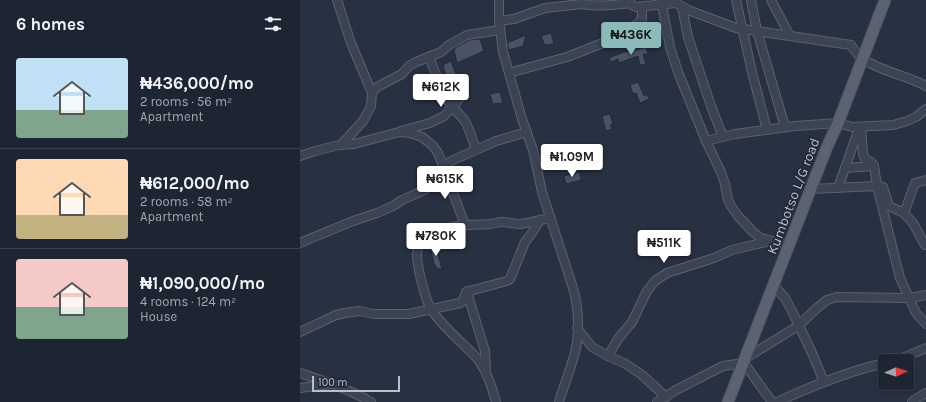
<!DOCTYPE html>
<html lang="en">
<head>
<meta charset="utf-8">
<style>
  :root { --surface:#1e2532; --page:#262d3a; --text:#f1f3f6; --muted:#a1a5ac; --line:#3c424d; --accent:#8bbbb9 }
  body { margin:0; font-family:Karla,sans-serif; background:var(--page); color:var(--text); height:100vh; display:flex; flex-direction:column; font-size:15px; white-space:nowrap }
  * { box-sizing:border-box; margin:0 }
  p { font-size:13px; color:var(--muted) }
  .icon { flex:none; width:22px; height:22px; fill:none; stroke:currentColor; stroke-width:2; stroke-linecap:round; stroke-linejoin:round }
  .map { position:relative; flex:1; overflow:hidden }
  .side { display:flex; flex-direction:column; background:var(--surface); width:300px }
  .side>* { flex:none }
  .needle { width:26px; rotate:87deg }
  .fabs { position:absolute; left:578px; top:354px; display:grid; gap:8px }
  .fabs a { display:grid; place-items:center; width:36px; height:36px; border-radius:4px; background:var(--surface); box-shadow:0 2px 6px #0003,0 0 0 1px var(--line); font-size:20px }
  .scale { position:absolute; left:12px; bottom:10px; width:88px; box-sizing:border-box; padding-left:4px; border:2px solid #babfcc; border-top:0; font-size:11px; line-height:14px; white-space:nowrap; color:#babfcc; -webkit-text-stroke:3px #212837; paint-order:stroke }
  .price { position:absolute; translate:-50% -34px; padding:0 9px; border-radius:4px; background:#fff; color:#222; font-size:13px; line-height:26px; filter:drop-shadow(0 1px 2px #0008) }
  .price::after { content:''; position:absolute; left:50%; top:24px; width:12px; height:9px; margin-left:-6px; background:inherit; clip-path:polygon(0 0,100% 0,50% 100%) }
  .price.current { background:var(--accent); color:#111 }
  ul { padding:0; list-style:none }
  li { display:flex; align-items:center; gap:12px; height:100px; padding:0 16px }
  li+li { border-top:1px solid var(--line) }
  li span { display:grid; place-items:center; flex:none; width:112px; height:80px; border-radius:4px; color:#555 }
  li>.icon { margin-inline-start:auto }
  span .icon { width:48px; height:48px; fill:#fffc; stroke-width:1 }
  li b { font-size:17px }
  h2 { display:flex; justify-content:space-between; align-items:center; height:48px; padding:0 16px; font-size:17px }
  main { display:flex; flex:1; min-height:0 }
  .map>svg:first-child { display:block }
  .building { fill:#4a5366; stroke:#232a39 }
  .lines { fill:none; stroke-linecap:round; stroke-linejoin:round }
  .minor-casing { stroke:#5b616f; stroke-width:10 }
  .major-casing { stroke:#464c5b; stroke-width:13 }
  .minor { stroke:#3c4352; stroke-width:8 }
  .major { stroke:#5b6271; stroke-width:11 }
  .labels { text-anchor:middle; stroke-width:3; stroke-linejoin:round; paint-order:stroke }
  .street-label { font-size:14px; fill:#babfcc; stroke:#212837 }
</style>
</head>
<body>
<main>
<section class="side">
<h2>6 homes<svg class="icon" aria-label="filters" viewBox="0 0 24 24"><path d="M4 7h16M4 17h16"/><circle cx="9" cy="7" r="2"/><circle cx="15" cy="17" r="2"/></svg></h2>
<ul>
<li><span style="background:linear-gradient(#bfe0f5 65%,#7fa58c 0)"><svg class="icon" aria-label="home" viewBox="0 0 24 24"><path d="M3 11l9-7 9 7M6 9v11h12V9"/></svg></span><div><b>₦436,000/mo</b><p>2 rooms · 56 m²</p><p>Apartment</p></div></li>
<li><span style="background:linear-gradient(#ffd9b3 70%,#c2b280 0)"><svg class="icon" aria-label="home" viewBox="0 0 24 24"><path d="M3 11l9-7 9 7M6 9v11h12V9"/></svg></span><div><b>₦612,000/mo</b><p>2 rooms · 58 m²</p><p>Apartment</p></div></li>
<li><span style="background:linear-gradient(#f6c9c9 60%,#7fa58c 0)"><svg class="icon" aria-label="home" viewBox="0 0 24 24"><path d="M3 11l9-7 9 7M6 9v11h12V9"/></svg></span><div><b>₦1,090,000/mo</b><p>4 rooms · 124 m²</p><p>House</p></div></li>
</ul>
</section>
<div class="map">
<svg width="626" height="402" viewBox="0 0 626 402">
  <rect width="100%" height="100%" fill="#283142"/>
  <g class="building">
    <path d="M251,33L254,44L245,45L241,36Z"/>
    <path d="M226,35L223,46L209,50L207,43Z"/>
    <path d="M180,39L184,51L157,63L154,50L155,48L169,40Z"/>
    <path d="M346,47L348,54H343L346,64L340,65L338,56L319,63L318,59L311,62L309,58L327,51V52Z"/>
    <path d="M151,61L159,82L149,86L143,65Z"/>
    <path d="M338,82L344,96L347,94L349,99L340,103L336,93L333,94L330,85Z"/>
    <path d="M200,92L203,103L193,104L190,94Z"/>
    <path d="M310,114L313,124L310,125L312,129L306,131L302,116Z"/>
    <path d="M279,172L281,180L266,184L264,176Z"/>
    <path d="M136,245L140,262L142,269H138L134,264L130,246Z"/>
  </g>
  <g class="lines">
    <defs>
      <g id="minor">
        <path d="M37,0L51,43L72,93"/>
        <path d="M199,0V21L203,52L222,119L233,150L242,192L273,288C279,308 280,336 274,356C270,370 265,384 260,398L259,402"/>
        <path d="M330,0C330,4 332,6 336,7L376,3L388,10L436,28L551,45C554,50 558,56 563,59C582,72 606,75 626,86"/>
        <path d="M436,0L452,72L467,130"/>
        <path d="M451,0L457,31L485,127"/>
        <path d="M471,0L490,36"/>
        <path d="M361,1L370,47L378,72L406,141L421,172L425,184L428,200L431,206L438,216L453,232L461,238L489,245"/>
        <path d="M382,7L388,37L411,106L423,137"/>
        <path d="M199,21L214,19L245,8L282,4C298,7 314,5 330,3"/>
        <path d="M129,57C135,72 140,87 148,101C152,109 161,114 166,123C170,131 173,141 176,149"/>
        <path d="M209,73L267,57L318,37L337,24L342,19V7"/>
        <path d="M561,127L563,154L565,159L571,162L574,166L577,186L600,278L616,313L626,324"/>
        <path d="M101,131L130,123L144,116L161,97"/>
        <path d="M406,141L435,134L495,126L538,123L552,127L593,125L607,121L616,117L626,109"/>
        <path d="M41,145L63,121L71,106L72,93L77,87L102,74L109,66L116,62L141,52L149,45L167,35L200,30"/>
        <path d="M0,156L15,151L39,145L54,144L99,132L110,133L122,137L127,141L133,146L138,153L165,225"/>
        <path d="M545,168L574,166"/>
        <path d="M538,188L557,134L561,130"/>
        <path d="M511,189L577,186L583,187L589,206L604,213L615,183L626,180"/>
        <path d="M604,213L613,223L625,245H626"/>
        <path d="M0,243L53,221L77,213L93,206L102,200L125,190L130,185L143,167L151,161L196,141L227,132"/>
        <path d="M474,286L485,298L492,311L512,353L524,382"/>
        <path d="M168,291L169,299L185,351L186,370"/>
        <path d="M277,328L292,347L308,356L326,364L342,375L366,397"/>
        <path d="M0,332L36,315L45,313L60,311L73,314H109L160,303L163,301L166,292L207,281L210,279L225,242L232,233L240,220"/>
        <path d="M308,356L318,339L332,322L347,291L355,281L367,273L414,258L432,250L470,241"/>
        <path d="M446,358L498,326L517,308L527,300L537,297L609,298L626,295"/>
        <path d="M592,361L600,359L626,348"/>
        <path d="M0,373C24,381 49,389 71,402"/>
        <path d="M0,388L30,384"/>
        <path d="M196,402C192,388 188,374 180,363C178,358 174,355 170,351C157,338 141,325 131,309C125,299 114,258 118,248C122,239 139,230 148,228C162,224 176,225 190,224C194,224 198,222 202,222C208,222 214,224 220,224C230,223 240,220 250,218"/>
        <path d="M357,402L376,390L423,366L444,363L472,402"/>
        <path d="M477,402C512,386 548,371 585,363"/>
        <path d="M612,402L614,400L626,393"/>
      </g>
      <path id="major" d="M428,402L527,147L538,123L585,0"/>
    </defs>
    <use href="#minor" class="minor-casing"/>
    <use href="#major" class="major-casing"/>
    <use href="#minor" class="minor"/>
    <use href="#major" class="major"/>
  </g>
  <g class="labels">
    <g class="street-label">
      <text transform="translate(493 196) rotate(-69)" y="5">Kumbotso L/G road</text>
    </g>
  </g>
</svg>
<div class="fabs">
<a><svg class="needle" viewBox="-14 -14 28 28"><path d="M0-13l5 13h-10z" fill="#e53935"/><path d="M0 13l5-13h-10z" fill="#a1a5ac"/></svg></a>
</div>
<div class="scale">100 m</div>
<b class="price current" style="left:331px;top:56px">₦436K</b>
<b class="price" style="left:141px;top:108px">₦612K</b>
<b class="price" style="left:272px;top:178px">₦1.09M</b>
<b class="price" style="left:145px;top:200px">₦615K</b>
<b class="price" style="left:136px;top:257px">₦780K</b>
<b class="price" style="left:364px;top:264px">₦511K</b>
</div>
</main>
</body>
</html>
